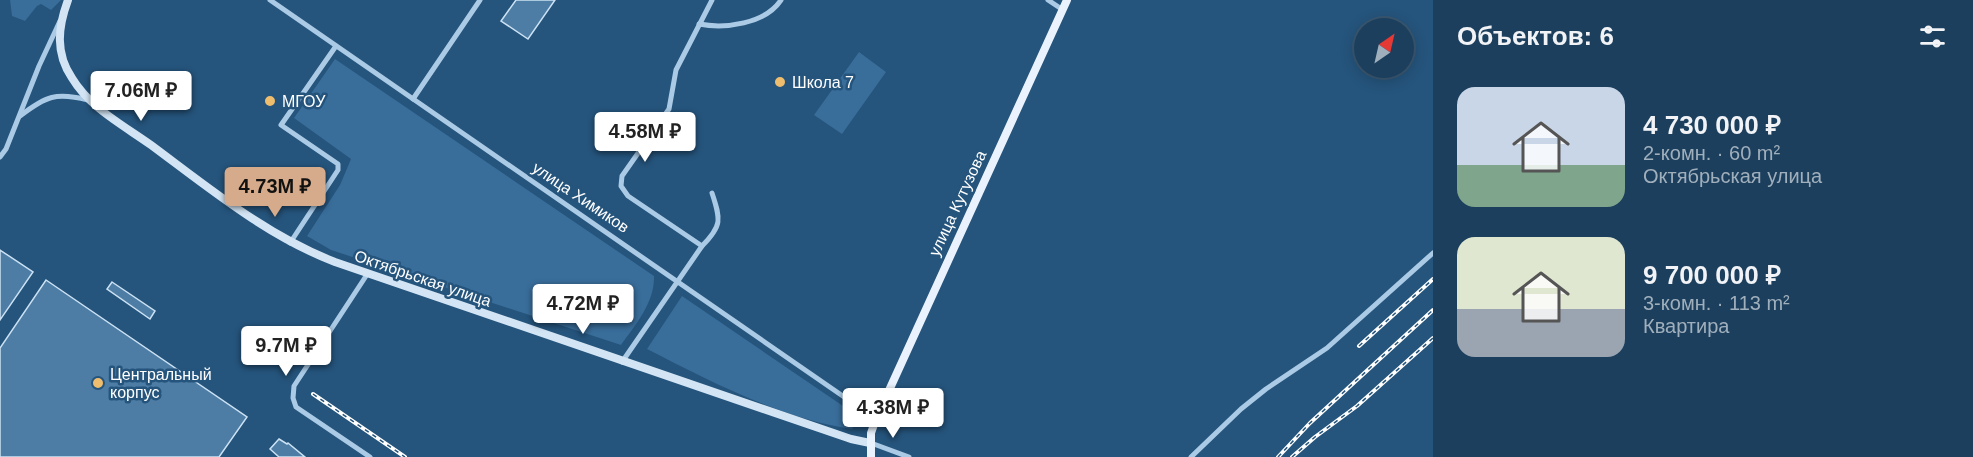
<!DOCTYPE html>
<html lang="ru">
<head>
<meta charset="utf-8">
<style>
  :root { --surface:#1c3f5d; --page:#294a66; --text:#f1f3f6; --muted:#a0afbc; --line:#3a5872; --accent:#d6ab8b }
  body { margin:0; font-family:Arial,sans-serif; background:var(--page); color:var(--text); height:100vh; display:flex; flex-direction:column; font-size:22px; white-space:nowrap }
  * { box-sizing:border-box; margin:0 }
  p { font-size:20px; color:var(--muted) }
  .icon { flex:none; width:33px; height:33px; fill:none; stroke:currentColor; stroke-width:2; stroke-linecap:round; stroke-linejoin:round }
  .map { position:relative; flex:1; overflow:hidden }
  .details { display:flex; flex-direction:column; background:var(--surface); width:540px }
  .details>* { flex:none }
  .needle { width:39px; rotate:34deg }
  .buttons { position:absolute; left:1354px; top:18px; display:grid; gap:12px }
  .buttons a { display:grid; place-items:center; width:60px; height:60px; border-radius:50%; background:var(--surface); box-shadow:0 3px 15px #0003,0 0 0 2px var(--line); font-size:30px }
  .price { position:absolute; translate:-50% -51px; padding:0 14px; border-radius:6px; background:#fff; color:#222; font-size:20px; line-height:39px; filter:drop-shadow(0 2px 3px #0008) }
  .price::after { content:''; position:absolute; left:50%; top:36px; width:18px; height:14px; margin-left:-9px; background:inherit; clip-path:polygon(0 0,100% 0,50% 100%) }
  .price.current { background:var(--accent); color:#111 }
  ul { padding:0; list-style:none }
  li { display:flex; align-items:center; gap:18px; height:150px; padding:0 24px }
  li span { display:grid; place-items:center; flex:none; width:168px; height:120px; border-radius:18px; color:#555 }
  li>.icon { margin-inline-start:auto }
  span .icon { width:72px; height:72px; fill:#fffc; stroke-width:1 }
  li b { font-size:26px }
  h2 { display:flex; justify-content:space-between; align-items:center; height:72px; padding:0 24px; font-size:26px }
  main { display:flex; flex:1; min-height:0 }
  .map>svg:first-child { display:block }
  .green { fill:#396d9a }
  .building { fill:#4d7da5; stroke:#cce2f4; stroke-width:1.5 }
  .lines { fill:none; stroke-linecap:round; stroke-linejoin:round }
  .minor { stroke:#aacae5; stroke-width:5 }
  .secondary { stroke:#d3e5f5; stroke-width:8 }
  .primary { stroke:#eaf3fd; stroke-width:8 }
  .rail-casing { stroke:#fff; stroke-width:4 }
  .rail { stroke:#25547c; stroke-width:1.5; stroke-dasharray:4.5; stroke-linecap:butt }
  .poi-dot { fill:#eebd6e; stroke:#25547c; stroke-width:2 }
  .labels { text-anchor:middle; stroke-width:5; stroke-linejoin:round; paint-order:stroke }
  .poi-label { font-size:16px; fill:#fff; stroke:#25547c; text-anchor:start }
  .street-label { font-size:16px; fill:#fff; stroke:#25547c }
</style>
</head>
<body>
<main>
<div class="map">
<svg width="1433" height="457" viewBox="0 0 1433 457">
  <rect width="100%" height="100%" fill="#25547c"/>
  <g class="green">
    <path d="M61,0L51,10L41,4L37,6L25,21L12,16L10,0Z"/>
    <path d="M859,52L886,72L842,134L814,115Z"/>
    <path d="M335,59L654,276C655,302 636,324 621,345L331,250L307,236L340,185L351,159L294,118Z"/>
    <path d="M682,296L846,408L859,418L852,429C785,420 707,380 647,349Z"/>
  </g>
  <g class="building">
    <path d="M516,0H555L528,39L501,21Z"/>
    <path d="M0,250L33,272L0,320Z"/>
    <path d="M46,280L247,417L219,457H0V348Z"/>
    <path d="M112,282L155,311L150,319L107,289Z"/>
    <path d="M279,439L287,444L288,443L305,457H279L270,449Z"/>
  </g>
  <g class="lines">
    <g class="minor">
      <path d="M270,0L876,419"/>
      <path d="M1048,0L1063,10"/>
      <path d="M699,24C725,29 765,24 781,0"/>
      <path d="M413,99L480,0"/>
      <path d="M20,116C46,96 56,92 88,100"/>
      <path d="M0,157L6,149L39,66L60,21"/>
      <path d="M290,243L338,170V164L281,125L336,46"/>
      <path d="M702,246C722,226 721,220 712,193"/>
      <path d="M368,273L294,386L293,398L296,407L370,457"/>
      <path d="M622,362L702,246L628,196L621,186L622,176L669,109L676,70L712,0"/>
      <path d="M871,443L909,457"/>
      <path d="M1191,457L1241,409L1266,389L1327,348L1433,253"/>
    </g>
    <path class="secondary" d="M68,0C58,27 55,53 72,78C90,108 123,125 151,145C209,188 267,236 335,262L851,439L870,443"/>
    <path class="primary" d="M871,457V433L876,419L1067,0"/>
    <defs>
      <g id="rail">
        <path d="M1359,346L1433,279"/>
        <path d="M313,394L405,457"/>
        <path d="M1278,457L1310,423L1433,310"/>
        <path d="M1292,457L1315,437L1357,406L1433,338"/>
      </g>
    </defs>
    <use href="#rail" class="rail-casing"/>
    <use href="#rail" class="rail"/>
  </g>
  <g class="poi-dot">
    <circle cx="780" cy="82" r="6"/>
    <circle cx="270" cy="101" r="6"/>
    <circle cx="98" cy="383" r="6"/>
  </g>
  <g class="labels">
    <g class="poi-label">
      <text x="792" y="88">Школа 7</text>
      <text x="282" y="107">МГОУ</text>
      <text x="110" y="380">Центральный<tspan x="110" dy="18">корпус</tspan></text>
    </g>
    <g class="street-label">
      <text transform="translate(581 197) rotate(34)" y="6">улица Химиков</text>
      <text transform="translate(957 203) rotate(-65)" y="6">улица Кутузова</text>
      <text transform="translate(423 278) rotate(19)" y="6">Октябрьская улица</text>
    </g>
  </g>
</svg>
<div class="buttons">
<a><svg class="needle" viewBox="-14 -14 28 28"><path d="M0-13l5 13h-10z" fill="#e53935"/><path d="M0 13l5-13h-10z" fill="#a0afbc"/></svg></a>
</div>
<b class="price" style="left:141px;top:122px">7.06M ₽</b>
<b class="price" style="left:645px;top:163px">4.58M ₽</b>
<b class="price current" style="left:275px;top:218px">4.73M ₽</b>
<b class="price" style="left:583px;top:335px">4.72M ₽</b>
<b class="price" style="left:286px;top:377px">9.7M ₽</b>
<b class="price" style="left:893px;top:439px">4.38M ₽</b>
</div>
<section class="details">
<h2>Объектов: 6<svg class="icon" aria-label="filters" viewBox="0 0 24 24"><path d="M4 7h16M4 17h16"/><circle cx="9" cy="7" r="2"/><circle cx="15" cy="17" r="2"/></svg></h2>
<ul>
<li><span style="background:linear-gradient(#c9d6e8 65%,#7fa58c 0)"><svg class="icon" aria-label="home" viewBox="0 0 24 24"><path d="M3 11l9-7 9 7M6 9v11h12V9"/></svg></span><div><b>4 730 000 ₽</b><p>2-комн. · 60 m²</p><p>Октябрьская улица</p></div></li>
<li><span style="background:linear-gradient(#dfe7d0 60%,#9aa5b1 0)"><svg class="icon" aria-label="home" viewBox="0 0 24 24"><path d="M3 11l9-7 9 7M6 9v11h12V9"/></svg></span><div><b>9 700 000 ₽</b><p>3-комн. · 113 m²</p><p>Квартира</p></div></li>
</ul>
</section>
</main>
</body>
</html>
